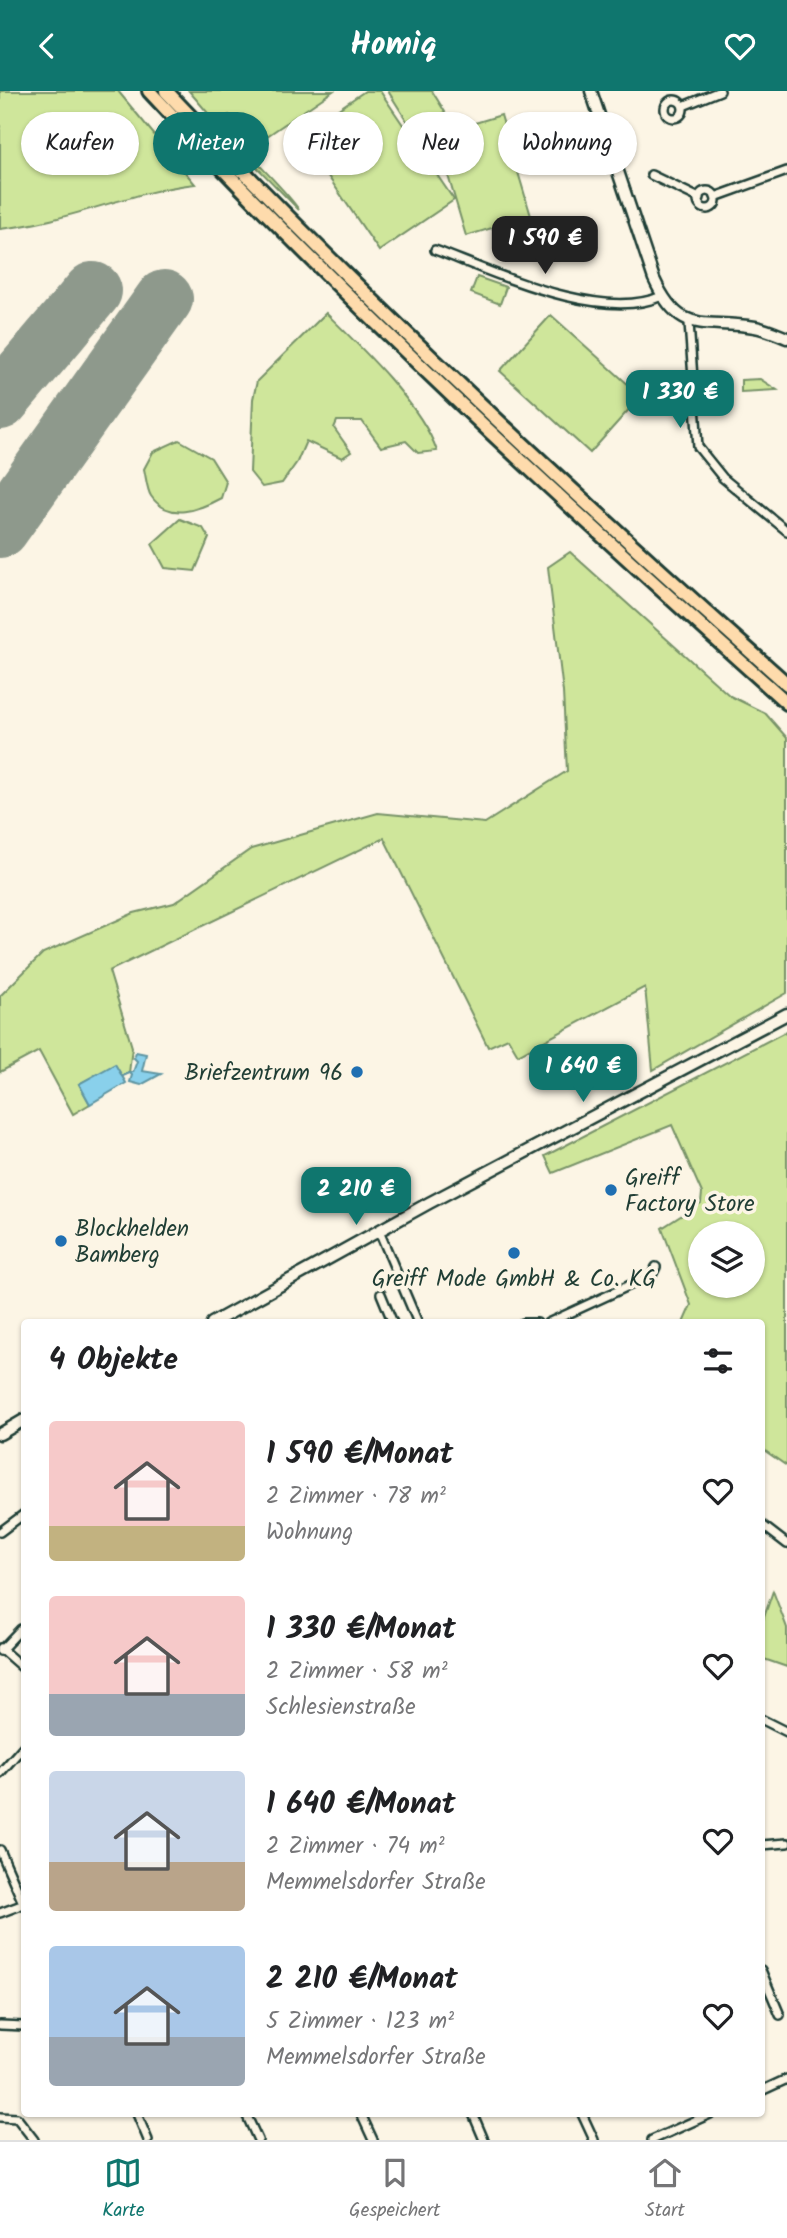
<!DOCTYPE html>
<html lang="de">
<head>
<meta charset="utf-8">
<style>
  :root { --surface:#fff; --page:#f6f6f6; --text:#202124; --muted:#757577; --line:#e0e0e0; --accent:#0f766e }
  body { margin:0; font-family:Kalam,sans-serif; background:var(--page); color:var(--text); height:100vh; display:flex; flex-direction:column; font-size:26px; white-space:nowrap }
  * { box-sizing:border-box; margin:0 }
  p { font-size:23px; color:var(--muted) }
  .icon { flex:none; width:38px; height:38px; fill:none; stroke:currentColor; stroke-width:2; stroke-linecap:round; stroke-linejoin:round }
  .map { position:relative; flex:1; overflow:hidden }
  .drawer { position:absolute; left:21px; top:1228px; width:744px; height:798px; display:flex; flex-direction:column; background:var(--surface); border-radius:7px; box-shadow:0 2px 5px #0004 }
  .drawer>* { flex:none }
  .banner { position:absolute; left:21px; top:21px; width:746px; height:63px; display:flex; gap:14px }
  .buttons { position:absolute; left:688px; top:1130px; display:grid; gap:14px }
  .buttons a { display:grid; place-items:center; width:77px; height:77px; border-radius:50%; background:var(--surface); box-shadow:0 2px 5px #0004; font-size:35px }
  .price { position:absolute; translate:-50% -60px; padding:0 16px; border-radius:14px; background:var(--accent); color:#fff; font-size:23px; line-height:46px; filter:drop-shadow(0 2px 4px #0008) }
  .price::after { content:''; position:absolute; left:50%; top:42px; width:21px; height:16px; margin-left:-10px; background:inherit; clip-path:polygon(0 0,100% 0,50% 100%) }
  .price.on { background:#222; color:#fff }
  ul { padding:0; list-style:none }
  li { display:flex; align-items:center; gap:21px; height:175px; padding:0 28px }
  li span { display:grid; place-items:center; flex:none; width:196px; height:140px; border-radius:7px; color:#555 }
  li>.icon { margin-inline-start:auto }
  span .icon { width:84px; height:84px; fill:#fffc; stroke-width:1 }
  li b { font-size:30px }
  h2 { display:flex; justify-content:space-between; align-items:center; height:84px; padding:0 28px; font-size:30px }
  .tag { padding:0 24px; border-radius:32px; background:var(--surface); box-shadow:0 2px 5px #0004; font-size:24px; line-height:63px }
  .tag.on { background:var(--accent); color:#fff }
  header { display:flex; justify-content:space-between; align-items:center; height:91px; padding:0 28px; background:var(--accent); color:#fff; font-size:32px; font-weight:600 }
  .tabs { display:flex; justify-content:space-around; align-items:center; height:98px; border-top:2px solid var(--line); background:var(--surface); font-size:19px; color:var(--muted) }
  .tabs a { display:grid; justify-items:center; gap:4px }
  .tabs .on { color:var(--accent) }
  .map>svg:first-child { display:block }
  .green { fill:#cfe69b; stroke:#779268; stroke-width:2; fill-rule:evenodd }
  .water { fill:#89d0eb; stroke:#5f95a2; stroke-width:2 }
  .lines { fill:none; stroke-linecap:round; stroke-linejoin:round }
  .stream { stroke:#5f95a2; stroke-width:2.5 }
  .runway { stroke:#8e998c; stroke-width:58 }
  .street-casing { stroke:#1f3d34; stroke-width:12 }
  .secondary-casing { stroke:#1f3d34; stroke-width:15 }
  .highway-casing { stroke:#1f3d34; stroke-width:18 }
  .street { stroke:#fcf5e5; stroke-width:7 }
  .secondary { stroke:#fcf5e5; stroke-width:10 }
  .highway { stroke:#fedbac; stroke-width:12 }
  .poi-dot { fill:#1f6fb2; stroke:#fcf5e5; stroke-width:2.5 }
  .labels { text-anchor:middle; stroke-width:7; stroke-linejoin:round; paint-order:stroke }
  .poi-label { font-size:23px; fill:#1f3d34; stroke:#fcf5e5; text-anchor:start }
</style>
</head>
<body>
<header><svg class="icon" aria-label="back" viewBox="0 0 24 24"><path d="M15 5l-7 7 7 7"/></svg>Homiq<svg class="icon" aria-label="heart" viewBox="0 0 24 24"><path d="M12 20l-8-8c-3-5 5-10 8-4 3-6 11-1 8 4z"/></svg></header>
<div class="map">
<svg width="787" height="2049" viewBox="0 0 787 2049">
  <rect width="100%" height="100%" fill="#fcf5e5"/>
  <filter id="ink" filterUnits="userSpaceOnUse"><feTurbulence type="fractalNoise" baseFrequency=".0143" numOctaves="2"/><feDisplacementMap in="SourceGraphic" scale="14" xChannelSelector="R" yChannelSelector="G"/><feConvolveMatrix kernelMatrix="1 2 1 2 8 2 1 2 1" color-interpolation-filters="sRGB"/></filter>
  <g filter="url(#ink)">
    <g class="green">
      <path d="M0,0H118L195,93C127,101 69,131 0,138Z"/>
      <path d="M189,0H333L254,54L229,24L224,27C227,47 285,96 299,119L236,55Z"/>
      <path d="M365,0H380L454,109L379,160L300,44Z"/>
      <path d="M388,0H432L445,21L414,41Z"/>
      <path d="M501,24L531,125L466,145L436,44Z"/>
      <path d="M477,186L506,196L500,213L471,202Z"/>
      <path d="M326,222C361,256 422,315 437,360L418,362L406,350L381,356L362,330H337L334,337L351,361L342,367L306,350L297,371L282,392L262,396L250,381L253,308L257,290Z"/>
      <path d="M551,224L641,305L590,362L500,280Z"/>
      <path d="M760,288L777,299L741,301V289Z"/>
      <path d="M179,349L211,367L226,391L221,407C199,419 169,431 151,405C147,399 146,386 144,378L153,361Z"/>
      <path d="M180,428L203,437L209,447L195,480L165,477L152,453Z"/>
      <path d="M570,461L730,605L765,622L787,647V902L653,979L645,896L518,964L508,947L488,956L384,747L109,880L132,956L129,982L122,985L115,974L79,993L90,1013L73,1023L39,960L0,981V905L43,862L134,822L174,812L251,758L378,722L485,732L567,680L563,601L548,476Z"/>
      <path d="M787,940V1375L761,1357V1232H683L691,1214L662,1137L701,1112L702,1102L672,1034L553,1082L545,1065ZM700,1143H752V1195H700Z"/>
      <path d="M773,1500L787,1537V1576L761,1567V1535Z"/>
    </g>
    <g class="water">
      <path d="M136,961L146,963L142,980L161,983L141,994L130,991L132,984L129,981H133L137,970L134,967Z"/>
      <path d="M115,973L126,992L90,1013L79,993Z"/>
    </g>
    <g class="lines">
      <path class="stream" d="M122,985L129,982"/>
      <g class="runway">
        <path d="M0,310L93,200"/>
        <path d="M0,438L164,208"/>
      </g>
      <defs>
        <g id="street">
          <circle cx="674" cy="18" r="9"/>
          <path d="M683,15L720,0"/>
          <path d="M651,84L699,107"/>
          <circle cx="707" cy="109" r="9"/>
          <path d="M715,106L787,80"/>
          <path d="M435,159C494,181 601,232 662,205"/>
          <path d="M689,232L698,356L723,387L787,440"/>
          <path d="M379,1140L418,1232"/>
          <path d="M381,1203L393,1232"/>
          <path d="M523,1232H537"/>
          <path d="M548,1232L652,1184L656,1176"/>
          <path d="M761,1433L787,1453"/>
          <path d="M0,1441L24,1423"/>
          <path d="M0,1557L24,1578"/>
          <path d="M0,1560L21,1538"/>
          <path d="M761,1628L787,1641"/>
          <path d="M0,1682L24,1655"/>
          <path d="M761,1754L787,1752"/>
          <path d="M0,1759L24,1814"/>
          <path d="M0,1822L24,1813"/>
          <path d="M761,1879L780,1924"/>
          <path d="M0,1934L24,1935"/>
          <path d="M761,2000L787,1988"/>
          <path d="M137,2023L148,2049"/>
          <path d="M246,2023L258,2049"/>
          <path d="M361,2023L373,2049"/>
          <path d="M473,2023L484,2049"/>
          <path d="M582,2023L594,2049"/>
          <path d="M0,2026L17,2027L34,2049"/>
          <path d="M652,2049L710,2023"/>
        </g>
        <g id="secondary">
          <path d="M591,0L654,188C681,247 704,227 755,236C766,238 777,243 787,247"/>
          <path d="M212,1232L429,1112L787,923"/>
          <path d="M0,1343L24,1329"/>
        </g>
        <g id="highway">
          <path d="M149,0C350,216 567,415 787,612"/>
          <path d="M166,0C363,208 573,403 787,593"/>
        </g>
      </defs>
      <use href="#street" class="street-casing"/>
      <use href="#secondary" class="secondary-casing"/>
      <use href="#highway" class="highway-casing"/>
      <use href="#street" class="street"/>
      <use href="#secondary" class="secondary"/>
      <use href="#highway" class="highway"/>
    </g>
  </g>
  <g class="poi-dot">
    <circle cx="357" cy="981" r="7"/>
    <circle cx="611" cy="1099" r="7"/>
    <circle cx="61" cy="1150" r="7"/>
    <circle cx="514" cy="1162" r="7"/>
  </g>
  <g class="labels">
    <g class="poi-label">
      <text x="343" y="989" text-anchor="end">Briefzentrum 96</text>
      <text x="625" y="1094">Greiff<tspan x="625" dy="26">Factory Store</tspan></text>
      <text x="75" y="1145">Blockhelden<tspan x="75" dy="26">Bamberg</tspan></text>
      <text x="514" y="1195" text-anchor="middle">Greiff Mode GmbH &amp; Co. KG</text>
    </g>
  </g>
</svg>
<div class="buttons">
<a><svg class="icon" aria-label="layers" viewBox="0 0 24 24"><path d="M12 4l9 5-9 5-9-5zM3 14l9 5 9-5"/></svg></a>
</div>
<b class="price on" style="left:545px;top:185px">1 590 €</b>
<b class="price" style="left:680px;top:339px">1 330 €</b>
<b class="price" style="left:583px;top:1013px">1 640 €</b>
<b class="price" style="left:356px;top:1136px">2 210 €</b>
<div class="banner">
<a class="tag">Kaufen</a>
<a class="tag on">Mieten</a>
<a class="tag">Filter</a>
<a class="tag">Neu</a>
<a class="tag">Wohnung</a>
</div>
<section class="drawer">
<h2>4 Objekte<svg class="icon" aria-label="filters" viewBox="0 0 24 24"><path d="M4 7h16M4 17h16"/><circle cx="9" cy="7" r="2"/><circle cx="15" cy="17" r="2"/></svg></h2>
<ul>
<li><span style="background:linear-gradient(#f6c9c9 75%,#c2b280 0)"><svg class="icon" aria-label="home" viewBox="0 0 24 24"><path d="M3 11l9-7 9 7M6 9v11h12V9"/></svg></span><div><b>1 590 €/Monat</b><p>2 Zimmer · 78 m²</p><p>Wohnung</p></div><svg class="icon" aria-label="heart" viewBox="0 0 24 24"><path d="M12 20l-8-8c-3-5 5-10 8-4 3-6 11-1 8 4z"/></svg></li>
<li><span style="background:linear-gradient(#f6c9c9 70%,#9aa5b1 0)"><svg class="icon" aria-label="home" viewBox="0 0 24 24"><path d="M3 11l9-7 9 7M6 9v11h12V9"/></svg></span><div><b>1 330 €/Monat</b><p>2 Zimmer · 58 m²</p><p>Schlesienstraße</p></div><svg class="icon" aria-label="heart" viewBox="0 0 24 24"><path d="M12 20l-8-8c-3-5 5-10 8-4 3-6 11-1 8 4z"/></svg></li>
<li><span style="background:linear-gradient(#c9d6e8 65%,#b9a48a 0)"><svg class="icon" aria-label="home" viewBox="0 0 24 24"><path d="M3 11l9-7 9 7M6 9v11h12V9"/></svg></span><div><b>1 640 €/Monat</b><p>2 Zimmer · 74 m²</p><p>Memmelsdorfer Straße</p></div><svg class="icon" aria-label="heart" viewBox="0 0 24 24"><path d="M12 20l-8-8c-3-5 5-10 8-4 3-6 11-1 8 4z"/></svg></li>
<li><span style="background:linear-gradient(#a9c7e8 65%,#9aa5b1 0)"><svg class="icon" aria-label="home" viewBox="0 0 24 24"><path d="M3 11l9-7 9 7M6 9v11h12V9"/></svg></span><div><b>2 210 €/Monat</b><p>5 Zimmer · 123 m²</p><p>Memmelsdorfer Straße</p></div><svg class="icon" aria-label="heart" viewBox="0 0 24 24"><path d="M12 20l-8-8c-3-5 5-10 8-4 3-6 11-1 8 4z"/></svg></li>
</ul>
</section>
</div>
<nav class="tabs">
<a class="on"><svg class="icon" aria-label="map" viewBox="0 0 24 24"><path d="M3 6l6-2 6 2 6-2v14l-6 2-6-2-6 2zM9 4v14M15 6v14"/></svg>Karte</a>
<a><svg class="icon" aria-label="saved" viewBox="0 0 24 24"><path d="M7 4h10v16l-5-4-5 4z"/></svg>Gespeichert</a>
<a><svg class="icon" aria-label="home" viewBox="0 0 24 24"><path d="M3 11l9-7 9 7M6 9v11h12V9"/></svg>Start</a>
</nav>
</body>
</html>
